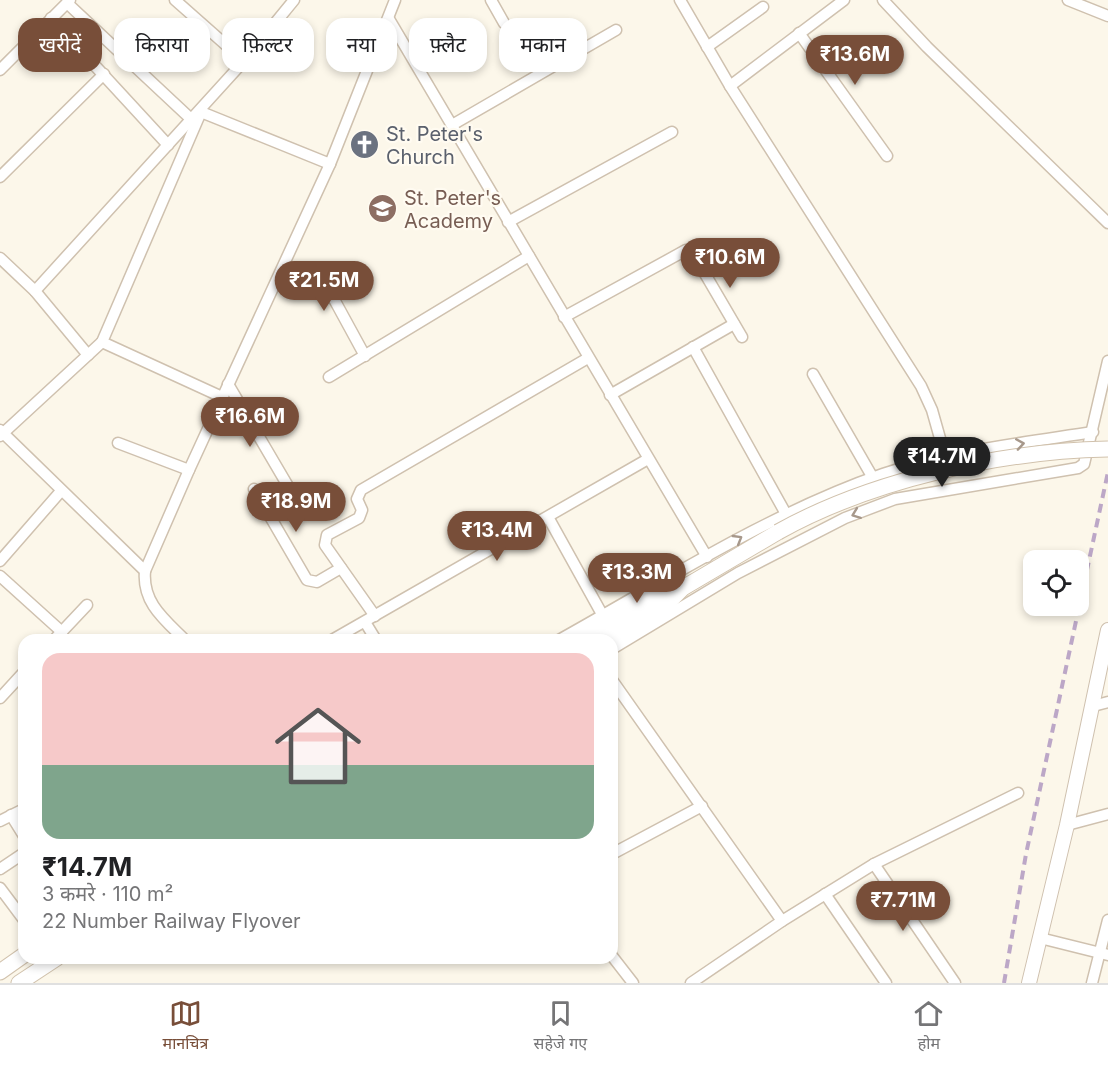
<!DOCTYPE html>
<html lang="hi">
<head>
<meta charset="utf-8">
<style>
  :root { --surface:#fff; --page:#f6f6f6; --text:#202124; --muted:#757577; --line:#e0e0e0; --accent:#784e39 }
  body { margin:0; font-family:Inter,"Noto Sans Devanagari",sans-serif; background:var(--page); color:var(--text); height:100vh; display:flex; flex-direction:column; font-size:22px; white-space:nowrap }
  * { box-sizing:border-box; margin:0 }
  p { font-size:20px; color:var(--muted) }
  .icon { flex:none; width:33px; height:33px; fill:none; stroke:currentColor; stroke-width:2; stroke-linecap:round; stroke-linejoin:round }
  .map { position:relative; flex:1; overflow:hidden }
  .sheet { position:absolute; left:18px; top:634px; width:600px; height:330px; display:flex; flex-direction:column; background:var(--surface); border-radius:18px; box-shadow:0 3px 9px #0003 }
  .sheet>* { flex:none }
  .banner { position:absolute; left:18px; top:18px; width:600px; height:54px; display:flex; gap:12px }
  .fabs { position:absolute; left:1023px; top:550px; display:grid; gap:12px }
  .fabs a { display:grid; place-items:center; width:66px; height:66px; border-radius:12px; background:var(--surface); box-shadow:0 3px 9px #0003; font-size:30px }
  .price { position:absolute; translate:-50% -51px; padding:0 14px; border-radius:21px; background:var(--accent); color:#fff; font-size:20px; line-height:39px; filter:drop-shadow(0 2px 3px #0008) }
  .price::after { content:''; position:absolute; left:50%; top:36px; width:18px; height:14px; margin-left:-9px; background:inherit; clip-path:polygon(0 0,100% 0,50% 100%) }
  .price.current { background:#222; color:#fff }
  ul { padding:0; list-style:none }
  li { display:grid; align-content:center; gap:12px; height:318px; padding:0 24px }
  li+li { border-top:2px solid var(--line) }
  li span { display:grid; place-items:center; height:186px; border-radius:18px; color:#555 }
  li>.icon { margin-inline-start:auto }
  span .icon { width:108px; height:108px; fill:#fffc; stroke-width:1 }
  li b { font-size:26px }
  .tag { padding:0 21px; border-radius:18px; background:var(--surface); box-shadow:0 3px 9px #0003; font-size:21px; line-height:54px }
  .tag.current { background:var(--accent); color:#fff }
  .tabs { display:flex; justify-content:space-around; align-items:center; height:84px; border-top:2px solid var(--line); background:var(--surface); font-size:16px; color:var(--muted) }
  .tabs a { display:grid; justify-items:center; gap:3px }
  .tabs .current { color:var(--accent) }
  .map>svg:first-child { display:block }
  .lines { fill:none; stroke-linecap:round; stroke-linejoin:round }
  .minor-casing { stroke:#cfc1af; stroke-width:13 }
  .tertiary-casing { stroke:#cfc1af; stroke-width:16 }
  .secondary-casing { stroke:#d1c2ad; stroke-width:17 }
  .minor { stroke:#fff; stroke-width:10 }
  .tertiary { stroke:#fff; stroke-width:14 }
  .secondary { stroke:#fff; stroke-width:15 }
  .rail { stroke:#bca7c7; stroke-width:4; stroke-dasharray:9 6; stroke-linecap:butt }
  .secondary-bridge-casing { stroke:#d1c2ad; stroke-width:17; stroke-linecap:butt }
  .secondary-bridge { stroke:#fff; stroke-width:15 }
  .oneway { stroke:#a7988b }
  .labels { text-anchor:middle; stroke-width:4.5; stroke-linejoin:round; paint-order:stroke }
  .worship-label { font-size:20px; fill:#5b616d; stroke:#fffbf1; text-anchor:start }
  .education-label { font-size:20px; fill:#785e54; stroke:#fffbf1; text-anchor:start }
</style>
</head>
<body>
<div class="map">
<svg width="1108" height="983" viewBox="0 0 1108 983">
  <rect width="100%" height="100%" fill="#fcf7ea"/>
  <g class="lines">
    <defs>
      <g id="minor">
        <path d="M175,0L244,61"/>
        <path d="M491,0L504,23"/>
        <path d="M680,0L730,86L921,386L932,410L945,456"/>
        <path d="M883,0L927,47L1108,223"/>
        <path d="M1068,0L1108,16"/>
        <path d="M67,3L191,119"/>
        <path d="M51,18L168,145"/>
        <path d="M389,19L707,557"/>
        <path d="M799,33L887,156"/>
        <path d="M707,47L763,7"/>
        <path d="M0,70L70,0"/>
        <path d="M730,86L844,0"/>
        <path d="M201,112L102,342L222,397"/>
        <path d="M201,112L330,164"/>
        <path d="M452,125L616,30"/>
        <path d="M0,177L104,74"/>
        <path d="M508,222L672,132"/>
        <path d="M0,258L35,291L244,61L294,0"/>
        <path d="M284,268L325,290L335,301L365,356"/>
        <path d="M35,291L88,355"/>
        <path d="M564,317L686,250L694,255L742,337"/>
        <path d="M693,347L786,514"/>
        <path d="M813,374L873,478"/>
        <path d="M329,377L529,256"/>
        <path d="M228,384L295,498"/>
        <path d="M610,395L734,324"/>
        <path d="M0,430L145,571C142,603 165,620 185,640"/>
        <path d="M0,436L102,342"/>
        <path d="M118,443L189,470"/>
        <path d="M254,489L307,580L317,582L341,568"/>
        <path d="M548,517L603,616"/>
        <path d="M0,561L61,491"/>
        <path d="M145,571L189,470L330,164L395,0"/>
        <path d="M0,576L62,632"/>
        <path d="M375,616L325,545L327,535L359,518L362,510L357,499L361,490L588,358"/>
        <path d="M365,622L376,640"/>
        <path d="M54,640L87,605"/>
        <path d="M332,640L648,459"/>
        <path d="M559,640C665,581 768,514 883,474C951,451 1022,443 1093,432"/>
        <path d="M612,649L738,573L845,518L895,499L1078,468L1084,464L1108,361"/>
        <path d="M612,680L782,921"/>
        <path d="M0,698L24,672"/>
        <path d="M1093,706L1108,702"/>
        <path d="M11,815L24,836"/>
        <path d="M0,821L24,809"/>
        <path d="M1067,825L1108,814"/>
        <path d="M612,854L702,806"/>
        <path d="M874,864L955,983"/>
        <path d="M0,869L24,853"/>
        <path d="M0,888L24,920"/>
        <path d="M825,894L886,983"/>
        <path d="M1040,938L1108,955"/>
        <path d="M612,956L633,983"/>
        <path d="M691,983L782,921L874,864L1018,793"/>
        <path d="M1092,983L1108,920"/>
      </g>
      <path id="tertiary" d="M1029,983L1067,825L1108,630"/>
      <g id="secondary">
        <path d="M580,640L661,594L680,588"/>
        <path d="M607,640L664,607L683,588L778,532"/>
        <path d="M0,972L24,955"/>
        <path d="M19,983L57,958"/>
      </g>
    </defs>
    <use href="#minor" class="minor-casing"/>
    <use href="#tertiary" class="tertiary-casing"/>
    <use href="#secondary" class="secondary-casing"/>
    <use href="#minor" class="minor"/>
    <use href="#tertiary" class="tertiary"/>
    <use href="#secondary" class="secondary"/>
    <path class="rail" d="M1004,983L1026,854L1108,472"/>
    <defs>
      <path id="secondary-bridge" d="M778,532C871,480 1001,451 1108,449"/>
    </defs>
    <use href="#secondary-bridge" class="secondary-bridge-casing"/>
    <use href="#secondary-bridge" class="secondary-bridge"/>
  </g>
  <defs><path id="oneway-chevron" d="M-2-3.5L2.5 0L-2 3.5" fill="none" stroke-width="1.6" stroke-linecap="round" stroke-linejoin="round" transform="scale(1.5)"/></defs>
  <g class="oneway">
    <use href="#oneway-chevron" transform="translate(1020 444) rotate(-9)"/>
    <use href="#oneway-chevron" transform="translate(856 514) rotate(159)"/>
    <use href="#oneway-chevron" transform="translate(738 539) rotate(-31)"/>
  </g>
  <defs>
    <symbol id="church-disc" viewBox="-11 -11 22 22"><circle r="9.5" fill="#6b7280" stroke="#fffbf1"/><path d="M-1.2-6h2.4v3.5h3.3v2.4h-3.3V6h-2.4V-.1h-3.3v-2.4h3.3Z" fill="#fff"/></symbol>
    <symbol id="school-disc" viewBox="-11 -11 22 22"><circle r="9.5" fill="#8d6e63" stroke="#fffbf1"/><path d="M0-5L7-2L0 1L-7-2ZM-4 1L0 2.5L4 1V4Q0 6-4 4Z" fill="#fff"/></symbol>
  </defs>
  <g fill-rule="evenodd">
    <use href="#church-disc" x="348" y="128" width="33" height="33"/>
    <use href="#school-disc" x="366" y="192" width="33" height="33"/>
  </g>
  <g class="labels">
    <g class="worship-label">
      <text x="386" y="141">St. Peter's<tspan x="386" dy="23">Church</tspan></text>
    </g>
    <g class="education-label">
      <text x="404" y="205">St. Peter's<tspan x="404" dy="23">Academy</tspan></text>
    </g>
  </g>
</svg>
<div class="fabs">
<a><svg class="icon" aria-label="locate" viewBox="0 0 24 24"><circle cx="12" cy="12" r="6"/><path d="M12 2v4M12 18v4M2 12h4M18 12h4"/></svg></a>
</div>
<b class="price" style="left:855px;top:86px">₹13.6M</b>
<b class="price" style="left:730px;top:289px">₹10.6M</b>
<b class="price" style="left:324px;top:312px">₹21.5M</b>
<b class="price" style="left:250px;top:448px">₹16.6M</b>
<b class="price current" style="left:942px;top:488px">₹14.7M</b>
<b class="price" style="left:296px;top:533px">₹18.9M</b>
<b class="price" style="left:497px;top:562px">₹13.4M</b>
<b class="price" style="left:637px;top:604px">₹13.3M</b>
<b class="price" style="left:903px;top:932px">₹7.71M</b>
<div class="banner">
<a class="tag current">खरीदें</a>
<a class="tag">किराया</a>
<a class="tag">फ़िल्टर</a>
<a class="tag">नया</a>
<a class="tag">फ़्लैट</a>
<a class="tag">मकान</a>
</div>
<section class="sheet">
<ul>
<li><span style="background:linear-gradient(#f6c9c9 60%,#7fa58c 0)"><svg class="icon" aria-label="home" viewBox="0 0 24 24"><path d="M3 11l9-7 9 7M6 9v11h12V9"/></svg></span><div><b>₹14.7M</b><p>3 कमरे · 110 m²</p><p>22 Number Railway Flyover</p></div></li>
</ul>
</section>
</div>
<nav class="tabs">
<a class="current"><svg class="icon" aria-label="map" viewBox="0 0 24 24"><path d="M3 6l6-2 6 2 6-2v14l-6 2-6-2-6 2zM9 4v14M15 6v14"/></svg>मानचित्र</a>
<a><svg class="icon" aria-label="saved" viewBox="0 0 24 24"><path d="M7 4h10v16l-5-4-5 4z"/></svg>सहेजे गए</a>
<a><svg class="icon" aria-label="home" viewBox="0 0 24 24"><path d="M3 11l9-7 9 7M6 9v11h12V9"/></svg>होम</a>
</nav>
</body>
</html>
